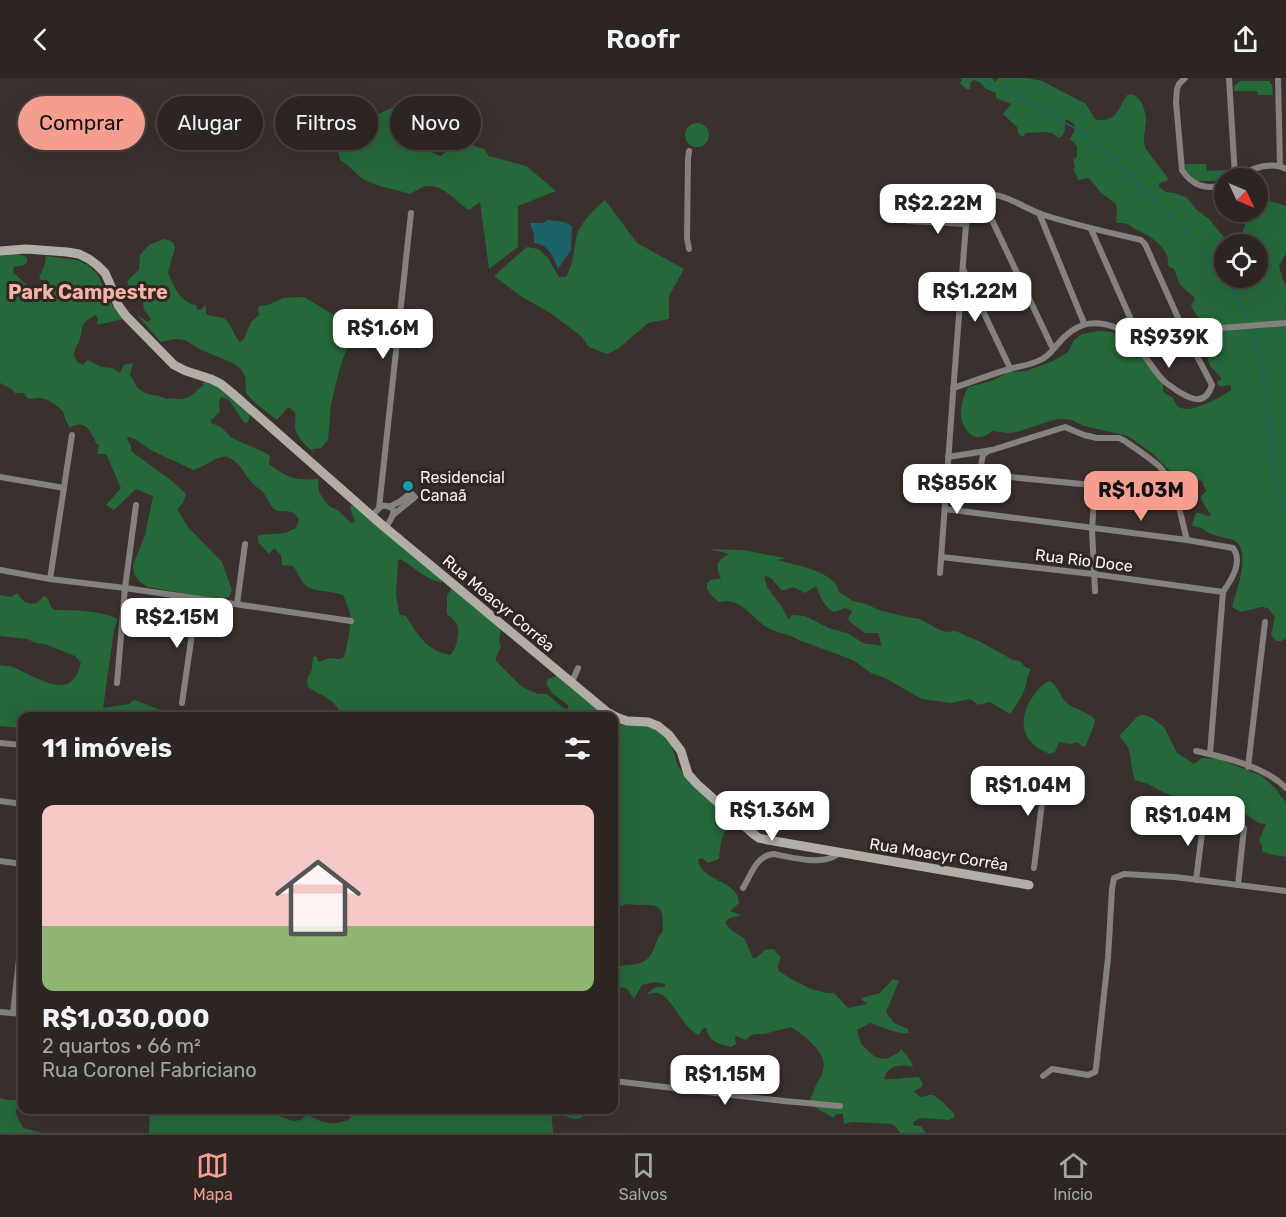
<!DOCTYPE html>
<html lang="pt">
<head>
<meta charset="utf-8">
<style>
  :root { --surface:#2c2522; --page:#342d2a; --text:#f1f3f6; --muted:#a6a5a5; --line:#484240; --accent:#f59d8f }
  body { margin:0; font-family:Rubik,sans-serif; background:var(--page); color:var(--text); height:100vh; display:flex; flex-direction:column; font-size:22px; white-space:nowrap }
  * { box-sizing:border-box; margin:0 }
  p { font-size:20px; color:var(--muted) }
  .icon { flex:none; width:33px; height:33px; fill:none; stroke:currentColor; stroke-width:2; stroke-linecap:round; stroke-linejoin:round }
  .map { position:relative; flex:1; overflow:hidden }
  .drawer { position:absolute; left:18px; top:634px; width:600px; height:402px; display:flex; flex-direction:column; background:var(--surface); border-radius:12px; box-shadow:0 6px 24px #0002,0 0 0 2px var(--line) }
  .drawer>* { flex:none }
  .banner { position:absolute; left:18px; top:18px; width:600px; height:54px; display:flex; gap:12px }
  .needle { width:39px; rotate:134deg }
  .buttons { position:absolute; left:1214px; top:90px; display:grid; gap:12px }
  .buttons a { display:grid; place-items:center; width:54px; height:54px; border-radius:50%; background:var(--surface); box-shadow:0 6px 24px #0002,0 0 0 2px var(--line); font-size:30px }
  .price { position:absolute; translate:-50% -51px; padding:0 14px; border-radius:12px; background:#fff; color:#222; font-size:20px; line-height:39px; filter:drop-shadow(0 2px 3px #0008) }
  .price::after { content:''; position:absolute; left:50%; top:36px; width:18px; height:14px; margin-left:-9px; background:inherit; clip-path:polygon(0 0,100% 0,50% 100%) }
  .price.selected { background:var(--accent); color:#111 }
  ul { padding:0; list-style:none }
  li { display:grid; align-content:center; gap:12px; height:318px; padding:0 24px }
  li+li { border-top:2px solid var(--line) }
  li span { display:grid; place-items:center; height:186px; border-radius:12px; color:#555 }
  li>.icon { margin-inline-start:auto }
  span .icon { width:108px; height:108px; fill:#fffc; stroke-width:1 }
  li b { font-size:26px }
  h2 { display:flex; justify-content:space-between; align-items:center; height:72px; padding:0 24px; font-size:26px }
  .pill { padding:0 21px; border-radius:27px; background:var(--surface); box-shadow:0 6px 24px #0002,0 0 0 2px var(--line); font-size:21px; line-height:54px }
  .pill.selected { background:var(--accent); color:#111 }
  header { display:flex; justify-content:space-between; align-items:center; height:78px; padding:0 24px; background:var(--surface); font-size:27px; font-weight:600 }
  .tab-bar { display:flex; justify-content:space-around; align-items:center; height:84px; border-top:2px solid var(--line); background:var(--surface); font-size:16px; color:var(--muted) }
  .tab-bar a { display:grid; justify-items:center; gap:3px }
  .tab-bar .selected { color:var(--accent) }
  .map>svg:first-child { display:block }
  .green { fill:#25683a; fill-rule:evenodd }
  .water { fill:#1b6367 }
  .lines { fill:none; stroke-linecap:round; stroke-linejoin:round }
  .stream { stroke:#1b6367; stroke-width:1.5 }
  .street { stroke:#84817e; stroke-width:6 }
  .secondary { stroke:#b2ada7; stroke-width:9 }
  .culture-dot { fill:#0f9aa8; stroke:#302724; stroke-width:2 }
  .labels { text-anchor:middle; stroke-width:6; stroke-linejoin:round; paint-order:stroke }
  .poi-label { font-size:16px; fill:#f9f3f0; stroke:#302724; text-anchor:start }
  .street-label { font-size:16px; fill:#f9f3f0; stroke:#302724 }
  .quarter-label { font-size:20px; font-weight:bold; fill:#f5b2a7; stroke:#302724 }
</style>
</head>
<body>
<header><svg class="icon" aria-label="back" viewBox="0 0 24 24"><path d="M15 5l-7 7 7 7"/></svg>Roofr<svg class="icon" aria-label="share" viewBox="0 0 24 24"><path d="M12 15V3M7 8l5-5 5 5M5 13v7h14v-7"/></svg></header>
<div class="map">
<svg width="1286" height="1055" viewBox="0 0 1286 1055">
  <rect width="100%" height="100%" fill="#3a312e"/>
  <g class="green">
    <path d="M960,0H992L995,4L999,0H1027L1042,3L1086,26L1094,40L1098,42H1106L1113,39L1118,33L1127,17C1139,13 1145,30 1146,40C1146,50 1142,60 1145,70L1168,100L1167,103L1159,105V109L1166,114L1175,115L1187,120L1197,132L1209,141L1227,163L1233,166H1224V200H1257V166H1239L1247,140L1252,134H1257V127L1260,123L1267,122L1286,128V175L1279,188L1282,200L1286,208V230L1285,232L1286,233V560L1281,563H1276L1271,557L1275,539L1268,530L1261,529L1241,534L1232,529C1236,514 1253,470 1233,462C1225,459 1217,459 1209,455C1206,454 1204,451 1201,450C1198,449 1195,449 1192,447L1196,435H1200L1208,438L1211,437L1200,420L1201,418L1206,413L1202,403L1198,402L1195,403L1194,409L1187,407L1179,402L1153,376L1131,360L1124,357L1084,348L1072,342L1062,341L1053,342L1017,354L1008,355L992,353C977,367 963,355 961,338C960,328 964,317 968,309L992,303L1009,294L1026,293L1053,283L1068,274L1074,262L1082,256L1099,253L1112,254L1138,272L1163,302V314L1173,320L1177,328C1180,329 1183,331 1186,331C1199,331 1221,319 1231,312V308L1229,307L1222,309L1218,307L1217,303L1221,302V300L1210,288L1205,273V268C1212,265 1216,261 1217,254C1206,245 1197,241 1191,228L1195,220L1180,207L1174,191L1168,188C1171,170 1149,157 1135,151C1132,149 1130,147 1127,146C1125,145 1118,145 1117,145L1116,142L1117,129L1115,125L1101,115L1089,100L1078,102L1076,96L1073,92L1075,88L1073,82L1077,78V68L1070,61L1075,52L1074,46L1068,42H1065C1065,49 1066,57 1059,60L1052,55L1046,54L1026,55L1024,58H1021L1018,55L1017,49L1003,36L1011,26L996,20V15L986,11L981,5L974,2L971,4L970,11H966L960,5L962,2Z"/>
    <path d="M1240,3H1269L1272,7L1273,17H1258L1257,13H1234V8Z"/>
    <path d="M398,27L415,31L422,37C422,42 420,47 420,52C420,65 430,76 441,78L460,60C470,64 473,69 484,71L489,78L526,88L556,113L518,128V169L489,191L480,124L469,132C456,124 444,107 428,108C422,108 416,113 410,116C395,111 377,109 363,101C355,95 349,87 340,82L338,73L346,58L359,45Z"/>
    <circle cx="697" cy="57" r="12"/>
    <path d="M1185,86H1206L1207,93L1226,92V99L1223,103H1197L1186,92Z"/>
    <path d="M605,122L637,165L684,191L669,218V241L648,245L618,271L607,276L589,269L581,258L549,234L522,219L494,198L527,169L538,171L548,180L559,199H566C574,183 573,177 576,161C579,145 593,133 605,122Z"/>
    <path d="M164,161C170,162 174,164 175,170L168,194C173,207 180,225 196,227L197,231L200,232L206,227V236C212,239 223,238 226,242C232,248 233,257 240,264L244,261L251,244L259,237L258,231L259,228L268,227L283,220L304,219L347,245L349,266L342,283L336,305L331,327L328,362L321,370L312,371L315,375C308,370 297,360 295,350C295,345 296,340 295,334L288,329L277,342L255,325L246,315L245,299L241,291L233,285L201,272L185,262L175,261L161,264L137,237L148,244L151,241L144,232L142,216L136,211L129,208L127,204L130,200L139,192L140,177L149,167Z"/>
    <path d="M10,175L22,177L27,180V184L24,187L14,189L13,194L23,204L37,215L43,210L50,209L47,202H41L39,200L45,186L46,178L77,182L88,187L98,197L112,227L123,241L97,247L98,240L95,237L86,243L83,247L79,264L75,271L74,277L77,284L83,287L86,283L88,282L101,289L112,290L120,295L124,287L133,285L130,297C133,301 135,307 138,310C145,318 158,316 167,321C173,319 177,322 182,321C192,320 196,312 204,307L203,303L205,302L218,308L249,335L250,337L248,344L245,345L243,343L229,322L221,319L219,323L220,334L211,342V345L221,349L232,360L268,376L270,379L269,386C288,400 294,403 318,401L319,414L325,423L329,428L339,433L351,445L355,444L350,430L351,428L354,427L440,500L442,505C423,500 416,490 400,481L398,483L396,517L399,534L400,537L406,538C417,556 427,573 450,577C454,573 456,569 457,563C460,548 458,546 447,536V518L451,511H458L501,552L499,562L501,569L496,579V583L522,609L538,616H547L563,630L567,631L568,630V627L552,615L546,605L548,601L557,598L608,637L639,639L668,658L678,688L686,700L727,735L731,743V746C721,756 720,768 719,781L708,785L702,780L698,782C701,804 739,802 739,825L730,833L741,837L728,841L725,845L732,853L744,860L753,880H756L765,872L773,871L781,879L778,888L779,893L791,901L811,911L827,915H834L848,930L867,926L862,922V920L880,915L893,901L899,903L886,934L894,945L908,951L909,955C898,957 881,948 870,945L857,952L861,966L875,979L886,981L898,975L901,971L911,983L913,989C900,986 888,987 884,1001C892,1002 909,999 919,999L923,1007L920,1010L914,1013C922,1023 922,1017 932,1017C936,1017 952,1033 955,1037L953,1040L949,1042L921,1040L913,1044V1047L921,1048L926,1055H900L896,1049L891,1046L852,1044L844,1046L843,1036H837L833,1040C825,1033 816,1033 810,1023C812,1017 814,1011 817,1005C819,1001 822,997 823,992C829,975 803,957 791,949L764,956H755L750,958L746,962L736,958L735,960L736,966L731,969C719,966 709,964 706,950H703L699,957C682,951 672,917 657,915C654,914 649,916 647,917C652,911 655,908 664,909L665,907V906L655,904L642,907L634,921L627,911L618,908L614,899V891C623,885 637,889 646,882C655,876 655,861 663,853C663,830 663,826 638,827C635,827 632,826 628,826C622,827 620,829 614,827V639H341C338,622 320,617 308,609L307,601L312,591L313,579L316,578L318,583L320,584L329,580L339,581L344,579C347,571 352,542 350,535C348,529 346,523 343,517C332,513 319,514 310,510C299,505 297,490 292,488C289,487 285,488 282,487L281,477L274,470L269,476L258,464V458L260,457L285,455L296,450L299,442C291,426 280,439 272,429C269,425 267,420 264,416C262,412 257,410 254,407C245,398 241,385 228,379C219,376 203,390 193,392C180,385 166,380 153,373C144,368 138,361 128,359L127,361L131,368V373L172,403L186,416L183,425L177,431L188,449L222,484L232,512L229,519L221,523L193,517L148,509L140,504L134,496L133,487L145,457L153,418L136,411L114,432L106,427L121,410L106,376H97L99,367L97,366C90,354 86,340 70,350L65,341L63,333C57,328 49,321 41,320C32,319 29,325 24,315H15L10,310L0,305V176Z"/>
    <path d="M710,471L742,472L786,480H787L777,482C793,486 824,492 835,505C837,507 838,511 839,514L853,523L866,526L879,532L902,538L920,541L938,551L946,554L956,553L966,558L979,563L1013,582L1020,583L1025,589L1031,591C1027,598 1027,603 1025,610C1022,620 1015,628 1010,636L990,624L978,627L973,623L970,621L951,625L922,621L885,600L871,595L853,582L799,562C789,556 778,555 768,550C755,543 744,524 728,523C725,523 722,524 719,524C714,520 700,509 711,502C714,501 718,501 721,501C715,487 716,483 729,476ZM767,498L772,501L781,512H785L793,509L805,515L816,508C820,518 824,529 834,534L845,530L852,533V534L848,540L850,544L865,555H878L882,568L863,565L847,555L831,551L805,538L792,537L789,541H788L782,529L767,509L764,499Z"/>
    <path d="M17,515C23,523 26,527 37,525L43,519L45,518C50,522 49,528 54,532C76,532 98,532 118,541L114,552L103,630L129,626L134,622L163,633L207,632L225,639H22V649L20,650L0,648V587C3,588 6,588 10,588C25,593 53,613 69,605C76,601 79,593 81,585L75,578L44,566L36,565L27,561L0,558V517L11,519Z"/>
    <path d="M1050,603C1060,610 1059,618 1067,625C1072,630 1093,636 1095,642C1096,644 1087,664 1086,668H1082L1078,664L1070,666L1059,664L1055,674L1050,676C1024,666 1017,647 1030,623C1035,615 1041,606 1050,603Z"/>
    <path d="M1141,637H1145L1152,640L1164,649L1177,675L1194,686L1202,680L1219,681L1262,698L1276,711L1286,725V779L1269,776L1262,773V768L1259,762L1266,746L1259,745L1240,733L1218,731L1206,724L1184,723L1163,714L1148,706L1135,702C1129,689 1134,670 1121,661L1120,657L1137,639Z"/>
    <path d="M0,1020L7,1022H22L15,1034L23,1050L42,1055H0Z"/>
    <path d="M150,1032H261L293,1043L301,1042L307,1036C320,1045 338,1049 351,1040L347,1036L334,1032H584L586,1035C579,1046 567,1039 556,1034C549,1040 553,1046 553,1055H149Z"/>
  </g>
  <path class="water" d="M548,142C559,144 562,142 572,148L571,172L558,191C553,179 549,166 534,165V157L530,145H543Z"/>
  <g class="lines">
    <g class="stream">
      <path d="M980,0L1003,10L1094,61L1197,165L1227,204L1252,246"/>
      <path d="M1254,251L1268,324L1274,398L1286,448"/>
    </g>
    <g class="street">
      <path d="M1185,0L1179,6L1177,11L1176,24L1182,92C1193,108 1205,112 1224,107"/>
      <path d="M1229,0L1235,99"/>
      <path d="M1278,0L1280,88"/>
      <path d="M1234,100C1248,92 1270,82 1286,91"/>
      <path d="M982,121L1053,271"/>
      <path d="M1039,135L1084,245"/>
      <path d="M908,143L966,146"/>
      <path d="M1091,151L1136,253V266"/>
      <path d="M689,171L687,160L688,80L689,73"/>
      <path d="M963,191L1010,290"/>
      <path d="M1184,253L1286,245"/>
      <path d="M988,373L983,377L981,387L990,398"/>
      <path d="M948,379L992,372L1065,349L1084,357L1097,360H1119L1125,363C1136,371 1149,379 1159,388C1176,405 1181,440 1187,462L1233,470C1243,484 1232,501 1223,514"/>
      <path d="M948,393L1174,415"/>
      <path d="M0,399L64,410"/>
      <path d="M389,429L399,424L411,415L415,419L393,437"/>
      <path d="M379,430L411,135"/>
      <path d="M945,431L1187,462"/>
      <path d="M372,438L381,428C401,426 392,441 385,450"/>
      <path d="M941,479L1093,496L1223,514"/>
      <path d="M0,492L50,501L125,510L351,543"/>
      <path d="M940,495C948,379 957,262 966,146C972,133 977,118 994,117C1006,117 1029,132 1041,136C1074,147 1107,154 1141,162L1145,166L1184,253L1212,307C1205,329 1190,321 1176,312C1173,309 1168,307 1165,304C1150,291 1135,256 1117,250C1091,240 1074,246 1057,267C1052,273 1048,279 1040,282C1031,287 1020,288 1010,291C991,296 972,304 953,310"/>
      <path d="M50,501L72,357"/>
      <path d="M1095,513L1092,451L1095,408"/>
      <path d="M237,526L245,466"/>
      <path d="M572,604L578,590"/>
      <path d="M117,605L125,510L136,427"/>
      <path d="M182,625L197,521"/>
      <path d="M0,665L22,667"/>
      <path d="M1196,673C1224,679 1266,689 1286,710"/>
      <path d="M1210,676L1223,514"/>
      <path d="M1248,689L1265,544"/>
      <path d="M0,723L22,726"/>
      <path d="M0,783L22,786"/>
      <path d="M1034,790L1046,692"/>
      <path d="M1196,802L1204,739L1244,750L1238,807"/>
      <path d="M743,810C751,797 756,778 773,776C792,779 824,789 839,775"/>
      <path d="M0,934L22,936"/>
      <path d="M13,935L22,855"/>
      <path d="M1043,998L1052,991L1088,997L1095,994L1096,990L1108,880L1112,811L1114,800L1124,796L1175,799L1286,813"/>
      <path d="M614,1003L784,1023L840,1028"/>
    </g>
    <path class="secondary" d="M0,173L26,171L67,174L79,176L89,181L97,187L105,195L110,206L118,227L126,238L174,287L186,293L211,301L221,306L232,315L382,447L607,634L616,639L627,643L648,644L658,648L669,657L681,673L688,696L697,706L752,755L759,760L768,762L1029,807"/>
  </g>
  <circle class="culture-dot" cx="408" cy="408" r="6"/>
  <g class="labels">
    <g class="poi-label">
      <text x="420" y="405">Residencial<tspan x="420" dy="18">Canaã</tspan></text>
    </g>
    <g class="street-label">
      <text transform="translate(1084 482) rotate(7)" y="6">Rua Rio Doce</text>
      <text transform="translate(499 525) rotate(40)" y="6">Rua Moacyr Corrêa</text>
      <text transform="translate(939 776) rotate(9)" y="6">Rua Moacyr Corrêa</text>
    </g>
    <g class="quarter-label">
      <text x="88" y="221">Park Campestre</text>
    </g>
  </g>
</svg>
<div class="buttons">
<a><svg class="needle" viewBox="-14 -14 28 28"><path d="M0-13l5 13h-10z" fill="#e53935"/><path d="M0 13l5-13h-10z" fill="#a6a5a5"/></svg></a>
<a><svg class="icon" aria-label="locate" viewBox="0 0 24 24"><circle cx="12" cy="12" r="6"/><path d="M12 2v4M12 18v4M2 12h4M18 12h4"/></svg></a>
</div>
<b class="price" style="left:938px;top:157px">R$2.22M</b>
<b class="price" style="left:975px;top:245px">R$1.22M</b>
<b class="price" style="left:383px;top:282px">R$1.6M</b>
<b class="price" style="left:1169px;top:291px">R$939K</b>
<b class="price" style="left:957px;top:437px">R$856K</b>
<b class="price selected" style="left:1141px;top:444px">R$1.03M</b>
<b class="price" style="left:177px;top:571px">R$2.15M</b>
<b class="price" style="left:1028px;top:739px">R$1.04M</b>
<b class="price" style="left:772px;top:764px">R$1.36M</b>
<b class="price" style="left:1188px;top:769px">R$1.04M</b>
<b class="price" style="left:725px;top:1028px">R$1.15M</b>
<div class="banner">
<a class="pill selected">Comprar</a>
<a class="pill">Alugar</a>
<a class="pill">Filtros</a>
<a class="pill">Novo</a>
</div>
<section class="drawer">
<h2>11 imóveis<svg class="icon" aria-label="filters" viewBox="0 0 24 24"><path d="M4 7h16M4 17h16"/><circle cx="9" cy="7" r="2"/><circle cx="15" cy="17" r="2"/></svg></h2>
<ul>
<li><span style="background:linear-gradient(#f6c9c9 65%,#8fb573 0)"><svg class="icon" aria-label="home" viewBox="0 0 24 24"><path d="M3 11l9-7 9 7M6 9v11h12V9"/></svg></span><div><b>R$1,030,000</b><p>2 quartos · 66 m²</p><p>Rua Coronel Fabriciano</p></div></li>
</ul>
</section>
</div>
<nav class="tab-bar">
<a class="selected"><svg class="icon" aria-label="map" viewBox="0 0 24 24"><path d="M3 6l6-2 6 2 6-2v14l-6 2-6-2-6 2zM9 4v14M15 6v14"/></svg>Mapa</a>
<a><svg class="icon" aria-label="saved" viewBox="0 0 24 24"><path d="M7 4h10v16l-5-4-5 4z"/></svg>Salvos</a>
<a><svg class="icon" aria-label="home" viewBox="0 0 24 24"><path d="M3 11l9-7 9 7M6 9v11h12V9"/></svg>Início</a>
</nav>
</body>
</html>
